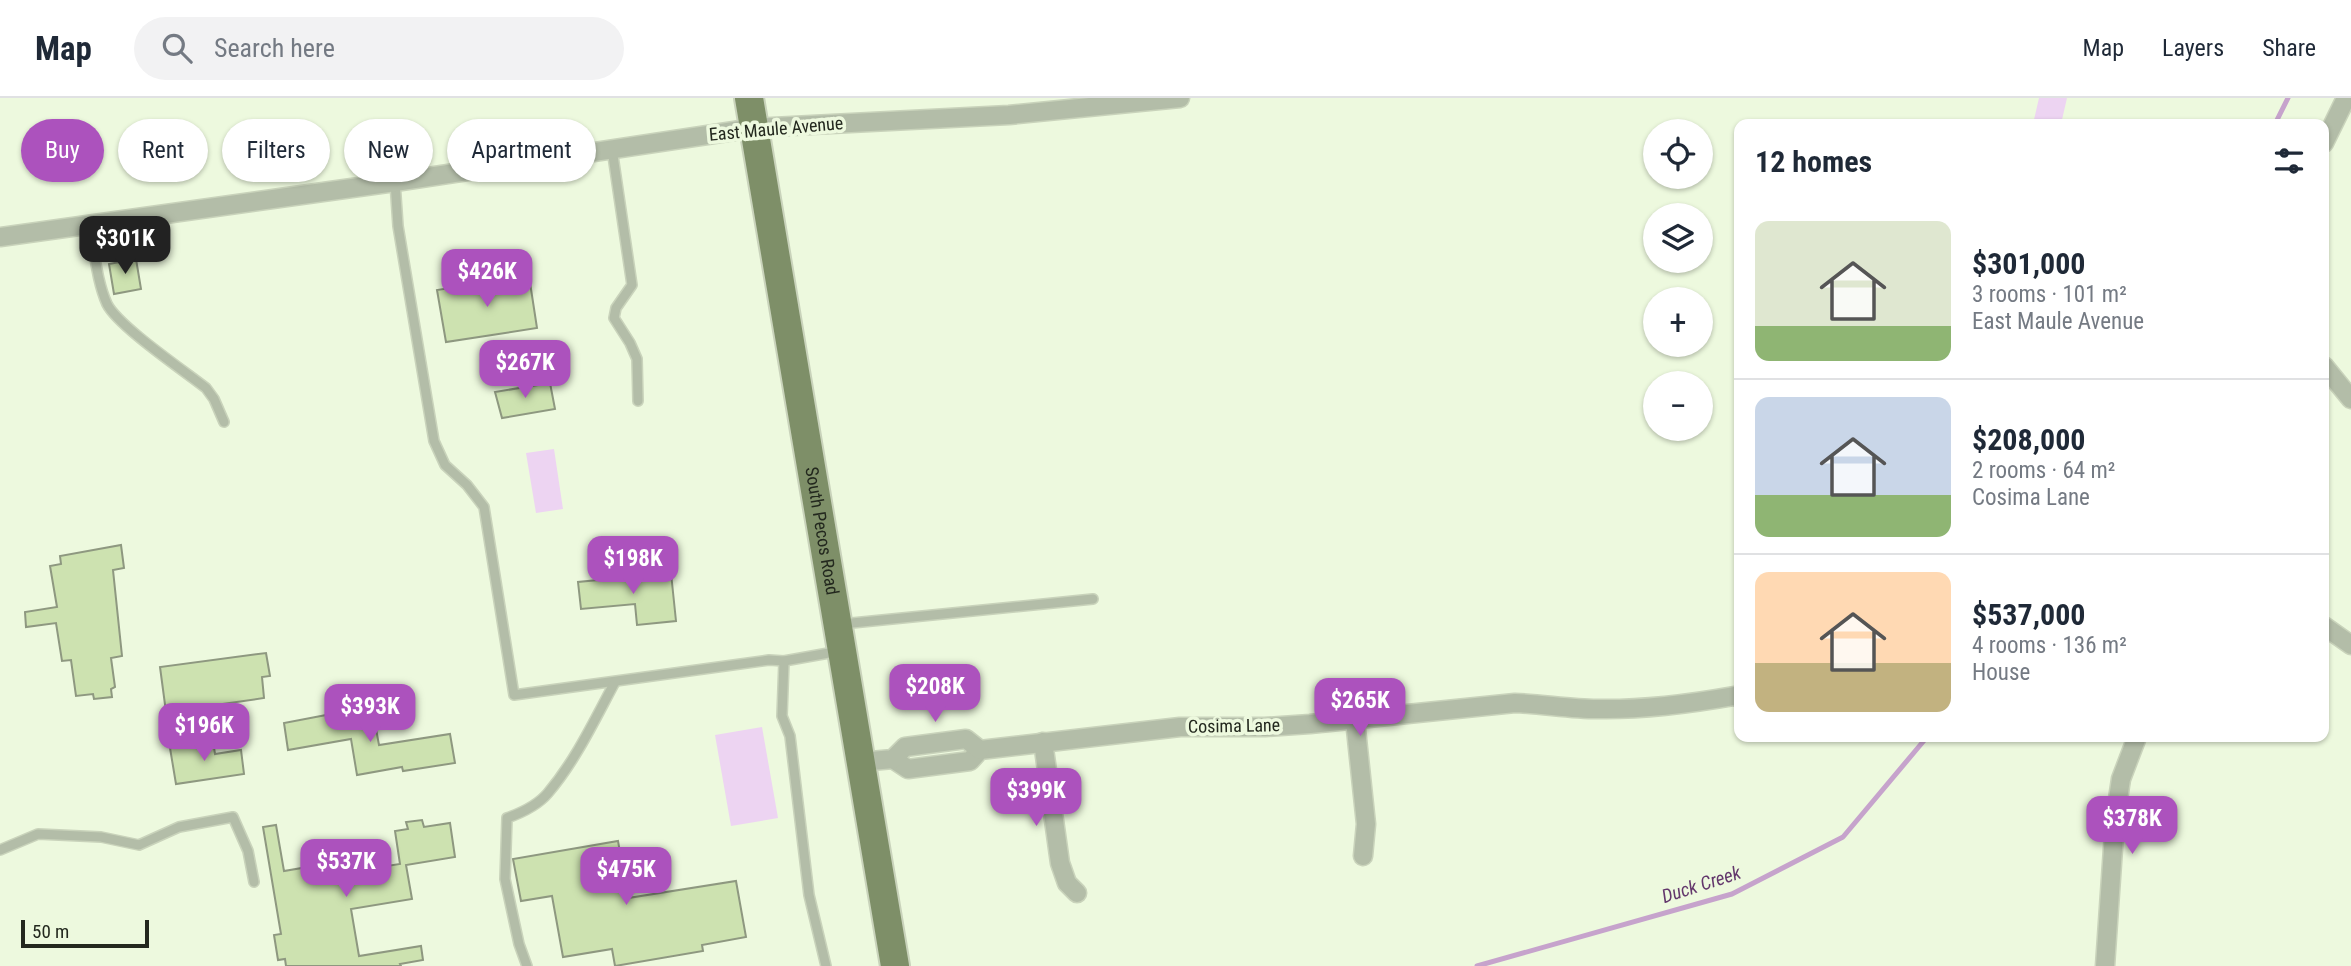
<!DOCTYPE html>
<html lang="en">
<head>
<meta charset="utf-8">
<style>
  :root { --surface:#fff; --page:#f2f2f3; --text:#1f2937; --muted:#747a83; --line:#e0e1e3; --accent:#ac52bd }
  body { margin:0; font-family:"Roboto Condensed",sans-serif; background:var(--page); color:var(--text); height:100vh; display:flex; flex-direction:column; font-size:26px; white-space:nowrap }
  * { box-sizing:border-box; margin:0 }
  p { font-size:23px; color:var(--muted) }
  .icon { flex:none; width:38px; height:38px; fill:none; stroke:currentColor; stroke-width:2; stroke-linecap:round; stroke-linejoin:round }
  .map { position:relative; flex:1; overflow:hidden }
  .details { position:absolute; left:1734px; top:21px; width:595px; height:623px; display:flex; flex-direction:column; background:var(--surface); border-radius:14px; box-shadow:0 2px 5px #0004 }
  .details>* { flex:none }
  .banner { position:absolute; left:21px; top:21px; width:665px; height:63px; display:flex; gap:14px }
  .fabs { position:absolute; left:1643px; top:21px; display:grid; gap:14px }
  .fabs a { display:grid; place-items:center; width:70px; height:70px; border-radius:50%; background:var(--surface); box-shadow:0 2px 5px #0004; font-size:35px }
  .scale { position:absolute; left:21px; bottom:18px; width:128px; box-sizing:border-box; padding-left:7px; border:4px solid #23281e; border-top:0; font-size:19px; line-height:24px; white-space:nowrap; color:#23281e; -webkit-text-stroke:5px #edf9de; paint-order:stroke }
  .price { position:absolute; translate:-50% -60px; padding:0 16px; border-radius:14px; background:var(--accent); color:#fff; font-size:23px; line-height:46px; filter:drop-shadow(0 2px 4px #0008) }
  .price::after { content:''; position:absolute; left:50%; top:42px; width:21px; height:16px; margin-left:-10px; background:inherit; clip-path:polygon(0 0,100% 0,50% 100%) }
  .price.selected { background:#222; color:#fff }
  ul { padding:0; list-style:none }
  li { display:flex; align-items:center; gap:21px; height:175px; padding:0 21px }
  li+li { border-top:2px solid var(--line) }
  li span { display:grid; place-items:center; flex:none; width:196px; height:140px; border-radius:14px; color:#555 }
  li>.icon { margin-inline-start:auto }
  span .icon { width:84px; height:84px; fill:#fffc; stroke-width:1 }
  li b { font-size:30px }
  h2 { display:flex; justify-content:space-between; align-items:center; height:84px; padding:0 21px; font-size:30px }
  .tag { padding:0 24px; border-radius:32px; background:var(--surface); box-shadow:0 2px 5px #0004; font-size:24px; line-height:63px }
  .tag.selected { background:var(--accent); color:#fff }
  header { display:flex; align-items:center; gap:42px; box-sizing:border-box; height:98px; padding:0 35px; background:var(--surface); border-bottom:2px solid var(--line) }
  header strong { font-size:33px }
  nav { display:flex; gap:38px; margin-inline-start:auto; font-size:24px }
  .search { width:490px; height:63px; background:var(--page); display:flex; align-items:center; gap:18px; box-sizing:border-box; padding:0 24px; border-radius:38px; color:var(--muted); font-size:26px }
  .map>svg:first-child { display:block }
  .green { fill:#edd4f2 }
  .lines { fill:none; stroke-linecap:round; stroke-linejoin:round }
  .stream { stroke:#c6a3cc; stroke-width:5 }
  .building { fill:#cde2b0; stroke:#8e9880; stroke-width:2 }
  .service-casing { stroke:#c9d3bb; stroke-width:12 }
  .minor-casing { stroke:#c9d3bb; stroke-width:21 }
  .primary-casing { stroke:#c9d3bb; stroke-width:32 }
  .service { stroke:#b3bda8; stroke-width:9 }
  .minor { stroke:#b3bda8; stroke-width:18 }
  .primary { stroke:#7e8f68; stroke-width:28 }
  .labels { text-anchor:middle; stroke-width:7; stroke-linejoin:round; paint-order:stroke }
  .street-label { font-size:18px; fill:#23281e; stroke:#edf9de }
  .water-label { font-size:19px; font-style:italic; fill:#63376c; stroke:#edf9de }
</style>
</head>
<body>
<header>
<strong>Map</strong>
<div class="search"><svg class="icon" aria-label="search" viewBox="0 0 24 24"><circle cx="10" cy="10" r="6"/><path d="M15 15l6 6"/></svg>Search here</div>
<nav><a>Map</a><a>Layers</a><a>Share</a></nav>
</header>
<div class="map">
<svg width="2351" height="868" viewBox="0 0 2351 868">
  <rect width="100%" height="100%" fill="#edf9de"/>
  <g class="green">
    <path d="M2039,0H2067L2061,26H2033Z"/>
    <path d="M554,351L563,411L536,415L526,355Z"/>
    <path d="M762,629L778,720L731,728L715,637Z"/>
  </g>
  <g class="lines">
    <g class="stream">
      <path d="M2275,26L2288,0"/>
      <path d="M1477,868L1732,796L1843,739L1927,639"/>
    </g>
  </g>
  <g class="building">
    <path d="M136,161L141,191L114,196L109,166Z"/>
    <path d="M529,178L537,230L446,244L437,192L462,188L463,191Z"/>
    <path d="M550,285L555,311L502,320L495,294Z"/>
    <path d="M121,447L124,470L113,472L122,558L111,560L115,589L111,591L112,599L94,601L93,596L76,598L71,562L62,563L56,525L26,529L25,514L57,509L50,468L61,466L60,458Z"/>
    <path d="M671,475L676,523L637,527L635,506L581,511L578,484Z"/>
    <path d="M266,555L270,578L262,579L264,600L166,614L160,569Z"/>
    <path d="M342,614L344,625L374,620L379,647L450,636L455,665L403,673L402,669L357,677L351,641L288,652L284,625Z"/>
    <path d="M213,643L215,656L241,652L244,676L176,686L170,650Z"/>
    <path d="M422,722L424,729L450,725L455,759L406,767L412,801L351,811L359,858L421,848L423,862L400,866L401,868H286L285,861L278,862L274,837L281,836L263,729L276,727L284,773L360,760L361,772L400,766L395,733L408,731L406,724Z"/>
    <path d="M618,743L628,800L736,783L746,839L702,847L703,853L615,868L612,851L563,859L552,798L521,803L513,761Z"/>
  </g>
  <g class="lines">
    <defs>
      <g id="service">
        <path d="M612,51L632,187L616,210L614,220L630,245L637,261L638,303"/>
        <path d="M395,84L398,128L434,343L445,367L467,387L484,409L514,597L769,562L784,563L840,553"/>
        <path d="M89,127C95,153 96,181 107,206C118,228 183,272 206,290L214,301L224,324"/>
        <path d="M842,526L1093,501"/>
        <path d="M784,563L782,618L790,638L809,797L826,868"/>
        <path d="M0,752L38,736L101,739L139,747L179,729L233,719L248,753L254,784"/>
        <path d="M527,868L519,846L505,781L507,720C521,715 538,707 548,695C576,662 595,621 615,584"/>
      </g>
      <g id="minor">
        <path d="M2324,45L2346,0"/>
        <path d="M0,139L395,84L754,30L1009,17L1180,0"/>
        <path d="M2324,268L2351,301"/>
        <path d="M2324,528L2351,547"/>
        <path d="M1355,622L1366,726L1363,758"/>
        <path d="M1043,644L1060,765L1067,785L1077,795"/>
        <path d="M893,661L908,671L970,663L980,652L1180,629H1265L1310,626L1515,605C1543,606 1570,611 1597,611C1644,612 1689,606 1734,598L1740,600"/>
        <path d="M860,664L893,661L905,649L966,641L980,652"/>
        <path d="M2105,868L2115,721L2121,681L2137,639"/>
      </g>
      <g id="primary">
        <path id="s1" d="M749,0L895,868"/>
      </g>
    </defs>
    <use href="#service" class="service-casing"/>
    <use href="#minor" class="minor-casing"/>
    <use href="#primary" class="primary-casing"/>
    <use href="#service" class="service"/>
    <use href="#minor" class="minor"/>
    <use href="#primary" class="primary"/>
  </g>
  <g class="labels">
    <g class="street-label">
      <text transform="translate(776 31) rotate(-5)" y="6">East Maule Avenue</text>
      <text dy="6" stroke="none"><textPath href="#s1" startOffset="439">South Pecos Road</textPath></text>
      <text transform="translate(1234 628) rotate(-1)" y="6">Cosima Lane</text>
    </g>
    <g class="water-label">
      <text transform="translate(1701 786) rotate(-18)" y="7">Duck Creek</text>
    </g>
  </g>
</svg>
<div class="fabs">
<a><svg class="icon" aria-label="locate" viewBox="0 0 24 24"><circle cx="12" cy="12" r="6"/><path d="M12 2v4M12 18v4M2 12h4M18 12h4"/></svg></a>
<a><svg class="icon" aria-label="layers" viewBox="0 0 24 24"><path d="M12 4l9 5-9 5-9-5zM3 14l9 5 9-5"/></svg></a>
<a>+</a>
<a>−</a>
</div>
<div class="scale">50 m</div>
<b class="price selected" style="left:125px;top:178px">$301K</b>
<b class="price" style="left:487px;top:211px">$426K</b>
<b class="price" style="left:525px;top:302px">$267K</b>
<b class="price" style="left:633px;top:498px">$198K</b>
<b class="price" style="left:935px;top:626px">$208K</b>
<b class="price" style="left:1360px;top:640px">$265K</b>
<b class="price" style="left:370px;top:646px">$393K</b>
<b class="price" style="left:204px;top:665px">$196K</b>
<b class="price" style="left:1036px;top:730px">$399K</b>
<b class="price" style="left:2132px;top:758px">$378K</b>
<b class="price" style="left:346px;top:801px">$537K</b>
<b class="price" style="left:626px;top:809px">$475K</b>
<div class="banner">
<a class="tag selected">Buy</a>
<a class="tag">Rent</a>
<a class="tag">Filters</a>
<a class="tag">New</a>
<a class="tag">Apartment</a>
</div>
<section class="details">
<h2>12 homes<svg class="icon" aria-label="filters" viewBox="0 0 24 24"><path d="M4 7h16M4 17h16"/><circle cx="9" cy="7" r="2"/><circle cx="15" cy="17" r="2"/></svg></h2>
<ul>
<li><span style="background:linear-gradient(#dfe7d0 75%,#8fb573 0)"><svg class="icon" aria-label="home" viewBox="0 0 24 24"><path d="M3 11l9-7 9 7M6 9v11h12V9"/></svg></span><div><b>$301,000</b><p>3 rooms · 101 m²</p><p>East Maule Avenue</p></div></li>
<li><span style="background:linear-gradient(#c9d6e8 70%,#8fb573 0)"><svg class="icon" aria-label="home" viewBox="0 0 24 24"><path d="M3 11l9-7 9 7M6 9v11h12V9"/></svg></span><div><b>$208,000</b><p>2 rooms · 64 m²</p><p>Cosima Lane</p></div></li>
<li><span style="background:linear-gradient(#ffd9b3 65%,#c2b280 0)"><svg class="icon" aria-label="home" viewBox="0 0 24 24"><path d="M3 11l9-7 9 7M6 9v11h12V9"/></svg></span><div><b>$537,000</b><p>4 rooms · 136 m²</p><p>House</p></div></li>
</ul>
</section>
</div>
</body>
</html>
